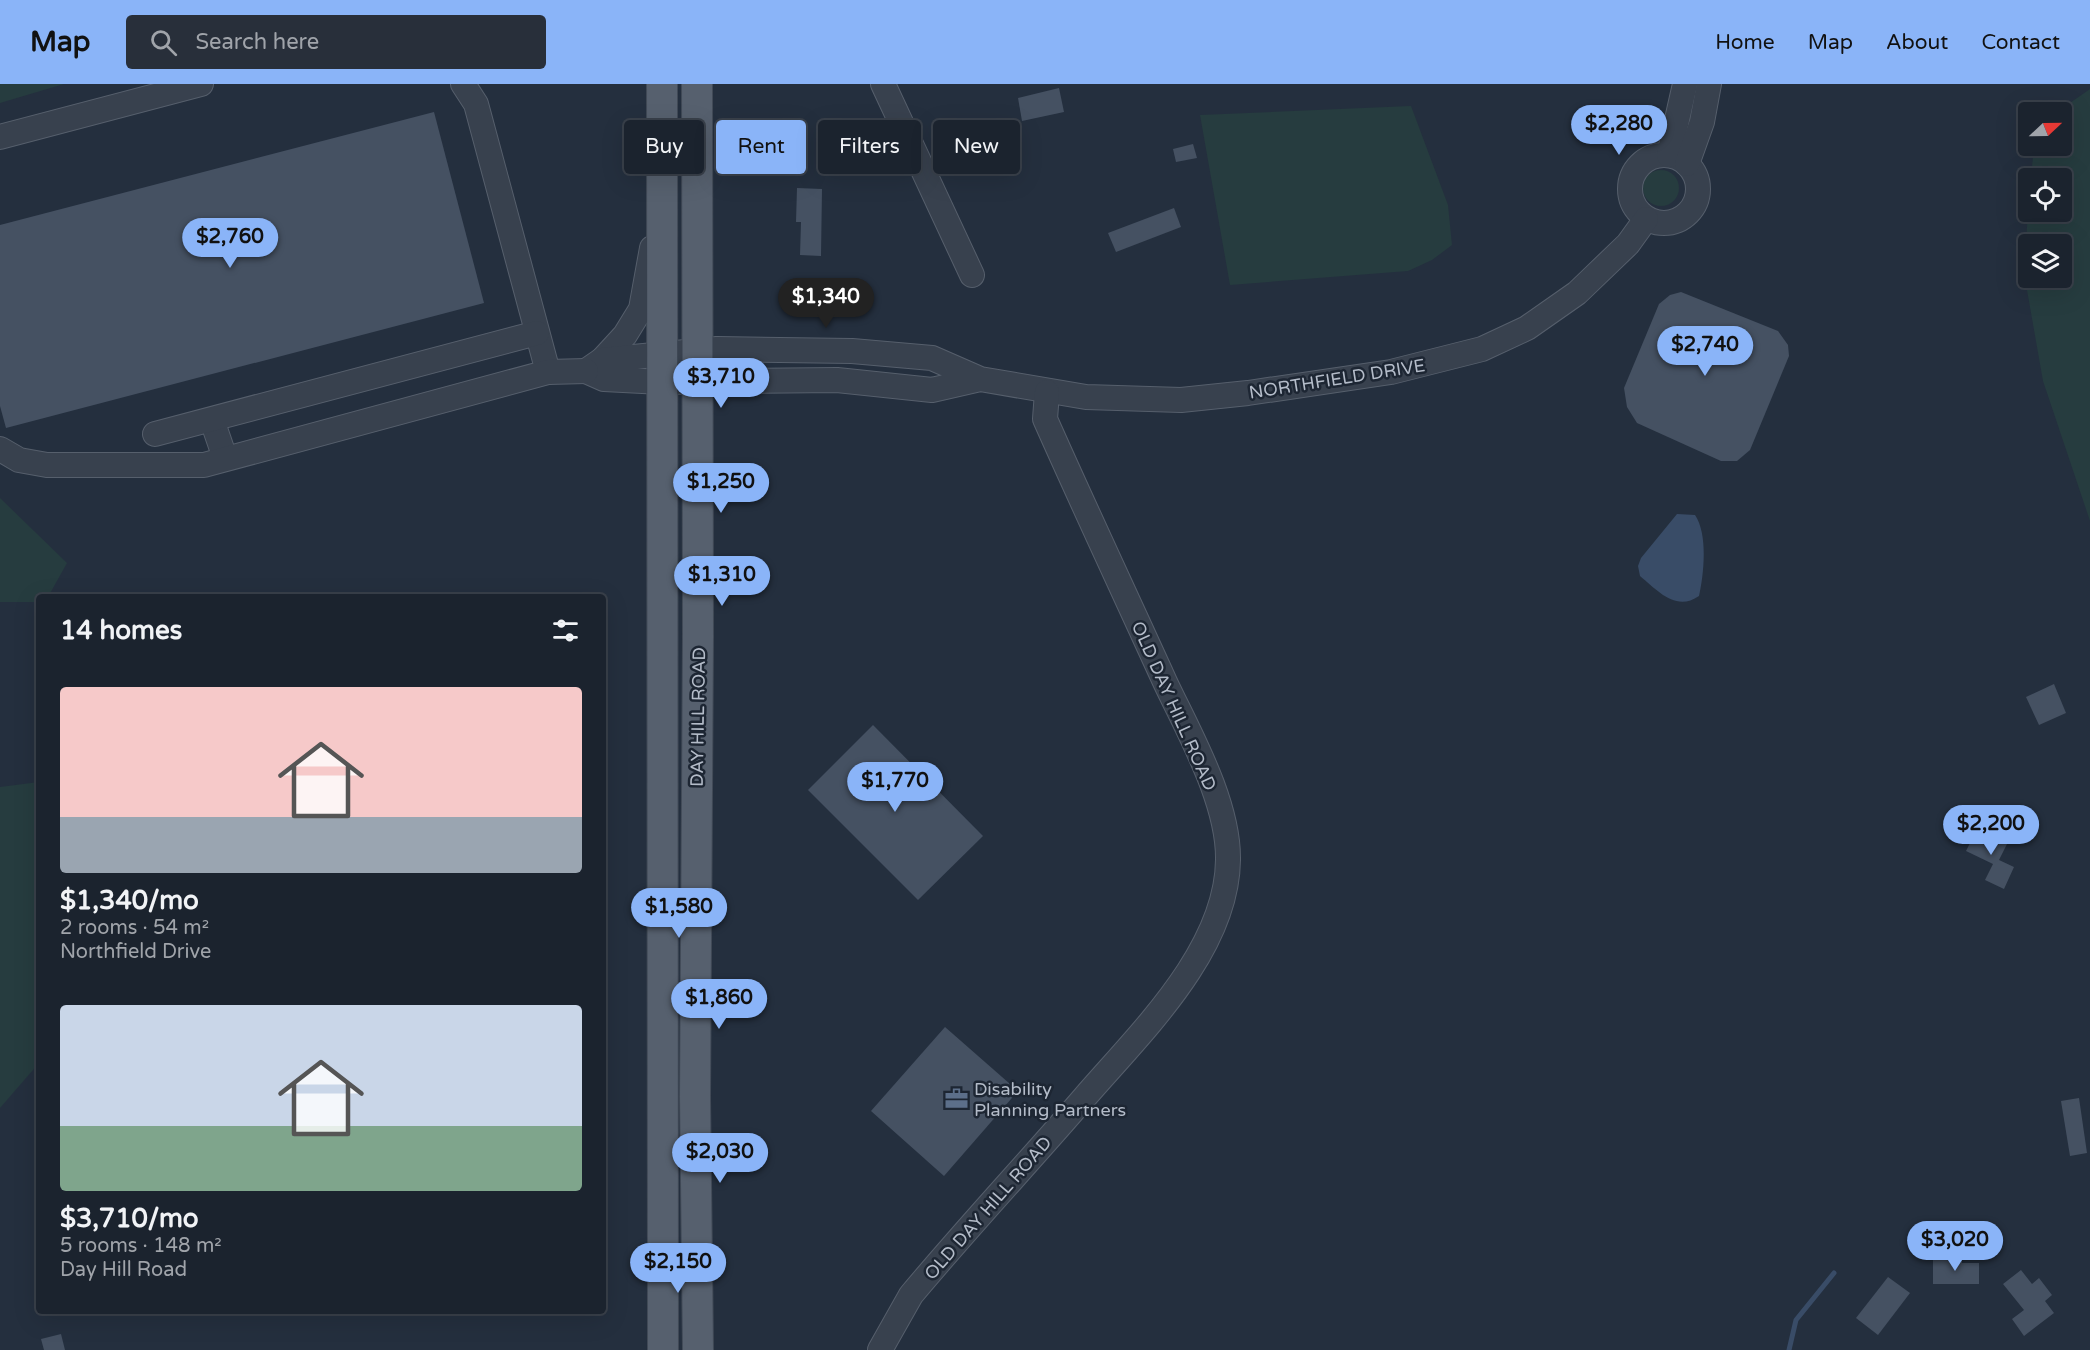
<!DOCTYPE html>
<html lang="en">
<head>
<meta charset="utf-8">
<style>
  :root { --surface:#1b232e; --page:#282f3a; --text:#f1f3f6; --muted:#a0a4aa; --line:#39404a; --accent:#8ab4f8 }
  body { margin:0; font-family:"Varela Round",sans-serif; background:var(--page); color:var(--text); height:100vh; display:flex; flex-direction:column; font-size:22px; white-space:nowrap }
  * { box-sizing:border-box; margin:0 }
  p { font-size:20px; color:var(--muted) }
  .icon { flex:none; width:33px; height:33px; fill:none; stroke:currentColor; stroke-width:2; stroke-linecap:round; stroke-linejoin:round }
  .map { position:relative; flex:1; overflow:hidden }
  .sheet { position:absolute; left:36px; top:510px; width:570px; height:720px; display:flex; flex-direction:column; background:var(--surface); border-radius:6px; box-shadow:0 6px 24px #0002,0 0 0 2px var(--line) }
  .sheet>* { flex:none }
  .top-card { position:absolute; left:624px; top:36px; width:570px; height:54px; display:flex; gap:12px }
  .needle { width:39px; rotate:68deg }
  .fabs { position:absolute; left:2018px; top:18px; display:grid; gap:12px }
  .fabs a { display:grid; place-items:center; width:54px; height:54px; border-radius:6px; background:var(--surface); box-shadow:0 6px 24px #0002,0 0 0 2px var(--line); font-size:30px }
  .price { position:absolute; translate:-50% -51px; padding:0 14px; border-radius:21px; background:var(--accent); color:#111; font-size:20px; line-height:39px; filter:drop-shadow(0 2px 3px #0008) }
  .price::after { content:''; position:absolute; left:50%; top:36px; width:18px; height:14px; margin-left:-9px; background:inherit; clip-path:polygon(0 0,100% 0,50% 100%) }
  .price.on { background:#222; color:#fff }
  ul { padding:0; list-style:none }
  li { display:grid; align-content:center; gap:12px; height:318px; padding:0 24px }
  li span { display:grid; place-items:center; height:186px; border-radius:6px; color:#555 }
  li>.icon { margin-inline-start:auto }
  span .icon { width:108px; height:108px; fill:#fffc; stroke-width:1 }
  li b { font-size:26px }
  h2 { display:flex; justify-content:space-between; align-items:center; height:72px; padding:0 24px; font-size:26px }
  .tag { padding:0 21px; border-radius:6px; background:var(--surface); box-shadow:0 6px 24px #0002,0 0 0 2px var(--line); font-size:21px; line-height:54px }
  .tag.on { background:var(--accent); color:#111 }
  header { display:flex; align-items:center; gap:36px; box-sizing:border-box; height:84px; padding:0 30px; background:var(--accent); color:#111 }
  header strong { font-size:28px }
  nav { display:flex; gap:33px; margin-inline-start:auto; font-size:21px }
  .search { width:420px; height:54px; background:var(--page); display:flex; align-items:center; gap:15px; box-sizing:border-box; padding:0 21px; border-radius:6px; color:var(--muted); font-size:22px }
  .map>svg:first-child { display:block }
  .green { fill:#263c3f; fill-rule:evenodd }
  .water { fill:#394c67 }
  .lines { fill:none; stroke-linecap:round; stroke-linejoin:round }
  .stream { stroke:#394c67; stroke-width:5 }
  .building { fill:#455162 }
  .minor-casing { stroke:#565f6c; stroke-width:26 }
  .major-casing { stroke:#414a57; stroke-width:32 }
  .path { stroke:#44595c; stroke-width:3; stroke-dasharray:4.5 4.5; stroke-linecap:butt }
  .minor { stroke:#38414e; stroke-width:24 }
  .major { stroke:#56606e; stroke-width:30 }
  .labels { text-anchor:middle; stroke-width:5; stroke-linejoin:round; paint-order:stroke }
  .street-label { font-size:18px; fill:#b4bcc9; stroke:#1d2633 }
  .poi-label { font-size:18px; fill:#b4bcc9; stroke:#1d2633; text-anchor:start }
</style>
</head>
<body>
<header>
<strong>Map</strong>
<div class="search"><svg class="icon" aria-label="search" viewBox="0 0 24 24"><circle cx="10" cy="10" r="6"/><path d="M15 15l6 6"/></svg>Search here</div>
<nav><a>Home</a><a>Map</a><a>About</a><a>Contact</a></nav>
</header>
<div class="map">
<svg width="2090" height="1266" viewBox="0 0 2090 1266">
  <rect width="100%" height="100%" fill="#242f3e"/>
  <g class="green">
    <path d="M0,0H64L0,19Z"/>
    <path d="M2090,5V437L2043,297L2024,189L2028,128H2061V94H2031L2034,62H2061V28H2057ZM2028,160H2061V194H2028Z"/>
    <path d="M1411,22L1448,121L1452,161L1432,176L1408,187L1230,201L1200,31Z"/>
    <circle cx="1661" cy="104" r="18"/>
    <path d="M0,414L67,479L48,513H39V518H0Z"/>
    <path d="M39,698V979L0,1024V703Z"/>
  </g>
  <path class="water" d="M1677,430L1695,431C1708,450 1704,490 1699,512C1676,528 1658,507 1640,492L1638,482L1641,474Z"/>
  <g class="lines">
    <path class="stream" d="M1789,1266L1796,1236L1834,1189"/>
  </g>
  <g class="building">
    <path d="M1059,4L1064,28L1022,37L1018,14Z"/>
    <path d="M434,28L484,219L6,344L0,322V141Z"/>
    <path d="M1193,60L1197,74L1176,78L1173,65Z"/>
    <path d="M797,104L822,105L821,172L800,171L801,138H796Z"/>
    <path d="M1174,124L1181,143L1116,168L1108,149Z"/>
    <path d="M1681,208L1778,247L1788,261L1789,272L1750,366L1737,377H1721L1637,339L1627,323L1624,304L1659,220L1670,211Z"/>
    <path d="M2054,600L2066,629L2039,641L2026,613Z"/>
    <path d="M873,641L983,752L918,816L808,706Z"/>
    <path d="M1978,743L2008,758L1999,776L2014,783L2004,805L1985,796L1993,780L1966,767Z"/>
    <path d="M945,943L1018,1007L944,1092L871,1027Z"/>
    <path d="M2079,1014L2087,1069L2070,1072L2061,1017Z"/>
    <path d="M1933,1175H1962V1179H1979V1200H1933Z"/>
    <path d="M2021,1186L2032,1200L2039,1194L2052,1211L2045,1217L2054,1229L2024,1252L2012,1235L2024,1226L2003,1200Z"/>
    <path d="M1888,1193L1910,1209L1878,1251L1856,1234Z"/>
    <path d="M61,1250L65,1266H44L41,1255Z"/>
  </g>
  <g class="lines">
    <defs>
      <g id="minor">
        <path d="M463,0L476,20L548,288"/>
        <path d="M883,0L972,191"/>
        <path d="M0,53L201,0"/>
        <circle cx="1664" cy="105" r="34"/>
        <path d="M1669,71L1685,0"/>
        <path d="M1687,80L1702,38L1709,0"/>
        <path d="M602,276L625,251L641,225L652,164"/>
        <path d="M980,295L932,306L837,296L662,298L604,295L586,287L602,276L717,265L852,267L932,274L980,295L1086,313L1181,316L1248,309L1391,288L1482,265L1527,244L1577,209L1628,160L1646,135"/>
        <path d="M212,336L225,374"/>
        <path d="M155,350L537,249"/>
        <path d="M0,365L19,376L47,381H204L548,288L586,287"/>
        <path d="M880,1266L911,1211C967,1144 1027,1080 1084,1014C1140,949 1227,867 1228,776C1229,718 1189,649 1165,598C1125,510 1084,423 1045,335L1047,308"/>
      </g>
      <g id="major">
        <path d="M662,0L663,1266"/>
        <path d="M697,0L698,553L695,1013L698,1266"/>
      </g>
    </defs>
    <use href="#minor" class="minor-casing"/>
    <use href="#major" class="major-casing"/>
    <path class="path" d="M1660,148C1689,141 1710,126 1702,93"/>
    <use href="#minor" class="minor"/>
    <use href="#major" class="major"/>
  </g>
  <defs>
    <symbol id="office-bare" viewBox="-9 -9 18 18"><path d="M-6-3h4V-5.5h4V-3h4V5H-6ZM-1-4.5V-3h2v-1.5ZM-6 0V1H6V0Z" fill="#5c6f8a" stroke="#1d2633" stroke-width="2.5" paint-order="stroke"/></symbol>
  </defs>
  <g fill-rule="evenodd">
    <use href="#office-bare" x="940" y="998" width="33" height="33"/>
  </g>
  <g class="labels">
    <g class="street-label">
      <text transform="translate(1337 295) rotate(-9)" y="6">NORTHFIELD DRIVE</text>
      <text transform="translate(1174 622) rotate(66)" y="6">OLD DAY HILL ROAD</text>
      <text transform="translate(698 633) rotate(-89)" y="6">DAY HILL ROAD</text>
      <text transform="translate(988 1124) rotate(-49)" y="6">OLD DAY HILL ROAD</text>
    </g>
    <g class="poi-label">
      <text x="974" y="1011">Disability<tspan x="974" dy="21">Planning Partners</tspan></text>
    </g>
  </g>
</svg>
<div class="fabs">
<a><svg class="needle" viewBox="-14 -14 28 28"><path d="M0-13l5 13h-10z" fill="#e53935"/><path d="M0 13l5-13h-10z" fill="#a0a4aa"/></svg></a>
<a><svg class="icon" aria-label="locate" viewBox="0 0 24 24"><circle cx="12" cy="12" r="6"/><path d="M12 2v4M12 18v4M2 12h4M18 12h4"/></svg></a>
<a><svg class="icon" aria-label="layers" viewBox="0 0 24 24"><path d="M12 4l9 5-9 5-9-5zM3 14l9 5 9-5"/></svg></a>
</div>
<b class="price" style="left:1619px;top:72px">$2,280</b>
<b class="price" style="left:230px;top:185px">$2,760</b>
<b class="price on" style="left:826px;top:245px">$1,340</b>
<b class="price" style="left:1705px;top:293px">$2,740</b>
<b class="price" style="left:721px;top:325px">$3,710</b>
<b class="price" style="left:721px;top:430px">$1,250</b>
<b class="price" style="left:722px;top:523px">$1,310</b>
<b class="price" style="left:895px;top:729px">$1,770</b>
<b class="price" style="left:1991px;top:772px">$2,200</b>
<b class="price" style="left:679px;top:855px">$1,580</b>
<b class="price" style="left:719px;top:946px">$1,860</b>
<b class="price" style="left:720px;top:1100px">$2,030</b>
<b class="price" style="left:1955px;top:1188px">$3,020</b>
<b class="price" style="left:678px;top:1210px">$2,150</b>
<div class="top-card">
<a class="tag">Buy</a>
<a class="tag on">Rent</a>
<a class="tag">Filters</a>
<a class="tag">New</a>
</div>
<section class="sheet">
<h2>14 homes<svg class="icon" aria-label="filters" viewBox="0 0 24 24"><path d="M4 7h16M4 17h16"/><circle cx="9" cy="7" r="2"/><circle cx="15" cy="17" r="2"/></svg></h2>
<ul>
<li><span style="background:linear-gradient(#f6c9c9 70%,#9aa5b1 0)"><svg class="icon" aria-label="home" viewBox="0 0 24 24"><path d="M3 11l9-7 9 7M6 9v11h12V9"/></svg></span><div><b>$1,340/mo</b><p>2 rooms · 54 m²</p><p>Northfield Drive</p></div></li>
<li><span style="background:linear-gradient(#c9d6e8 65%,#7fa58c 0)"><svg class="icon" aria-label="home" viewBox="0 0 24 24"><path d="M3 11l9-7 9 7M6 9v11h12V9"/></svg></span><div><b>$3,710/mo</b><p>5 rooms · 148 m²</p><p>Day Hill Road</p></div></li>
</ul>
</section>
</div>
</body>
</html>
